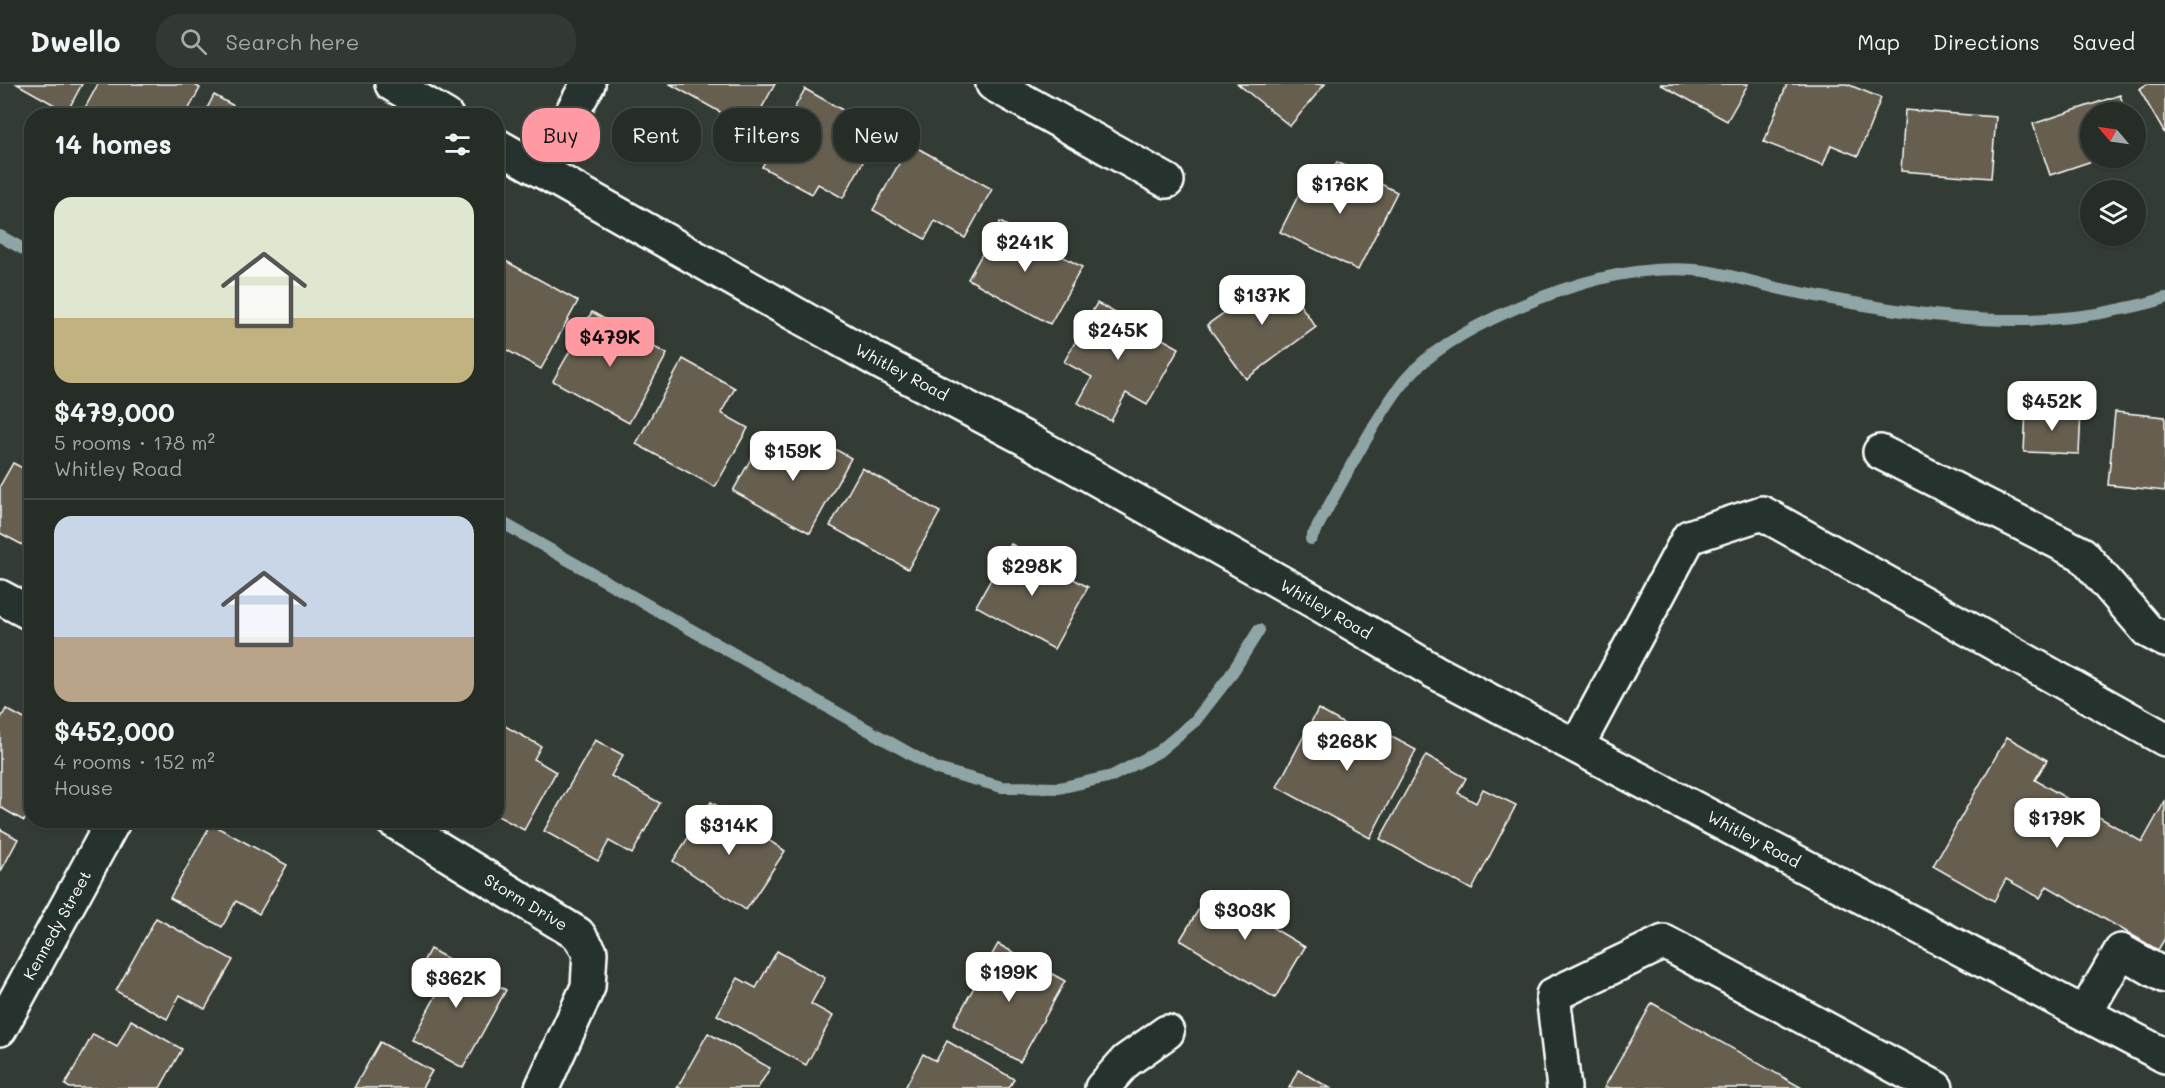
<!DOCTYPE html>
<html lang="en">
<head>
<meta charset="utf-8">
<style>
  :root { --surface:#262d27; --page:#323933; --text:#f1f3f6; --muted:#a4a8a7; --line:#424944; --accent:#ff9aa2 }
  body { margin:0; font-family:Mali,sans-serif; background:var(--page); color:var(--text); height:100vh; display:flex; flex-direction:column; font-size:22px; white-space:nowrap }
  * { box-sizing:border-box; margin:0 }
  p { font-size:20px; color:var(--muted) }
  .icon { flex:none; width:33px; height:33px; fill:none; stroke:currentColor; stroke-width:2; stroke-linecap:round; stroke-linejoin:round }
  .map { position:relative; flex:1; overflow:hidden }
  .panel { position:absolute; left:24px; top:24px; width:480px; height:720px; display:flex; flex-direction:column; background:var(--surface); border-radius:24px; box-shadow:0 2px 4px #0004,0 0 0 2px var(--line) }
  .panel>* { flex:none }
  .top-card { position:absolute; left:522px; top:24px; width:570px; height:54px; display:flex; gap:12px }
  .needle { width:39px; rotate:299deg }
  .buttons { position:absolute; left:2080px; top:18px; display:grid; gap:12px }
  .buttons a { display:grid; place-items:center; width:66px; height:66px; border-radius:50%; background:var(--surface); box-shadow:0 2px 4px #0004,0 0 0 2px var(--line); font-size:30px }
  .price { position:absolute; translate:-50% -51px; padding:0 14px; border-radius:12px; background:#fff; color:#222; font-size:20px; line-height:39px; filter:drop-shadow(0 2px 3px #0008) }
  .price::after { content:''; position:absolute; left:50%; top:36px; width:18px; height:14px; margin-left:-9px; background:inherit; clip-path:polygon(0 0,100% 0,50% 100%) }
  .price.selected { background:var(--accent); color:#111 }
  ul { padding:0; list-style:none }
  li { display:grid; align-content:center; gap:12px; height:318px; padding:0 30px }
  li+li { border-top:2px solid var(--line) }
  li span { display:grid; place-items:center; height:186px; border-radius:18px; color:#555 }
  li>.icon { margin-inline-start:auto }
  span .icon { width:108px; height:108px; fill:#fffc; stroke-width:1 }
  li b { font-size:26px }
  h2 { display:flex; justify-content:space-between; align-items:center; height:72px; padding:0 30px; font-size:26px }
  .tag { padding:0 21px; border-radius:24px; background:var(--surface); box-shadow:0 2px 4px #0004,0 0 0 2px var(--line); font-size:21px; line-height:54px }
  .tag.selected { background:var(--accent); color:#111 }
  header { display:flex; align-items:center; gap:36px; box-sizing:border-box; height:84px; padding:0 30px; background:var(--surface); border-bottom:2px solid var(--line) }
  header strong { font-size:28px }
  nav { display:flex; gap:33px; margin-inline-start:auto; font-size:21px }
  .search { width:420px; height:54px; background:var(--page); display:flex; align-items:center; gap:15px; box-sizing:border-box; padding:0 21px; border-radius:24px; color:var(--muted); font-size:22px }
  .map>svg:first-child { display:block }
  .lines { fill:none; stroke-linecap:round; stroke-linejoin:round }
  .stream { stroke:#90a6a6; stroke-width:12 }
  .building { fill:#665f4f; stroke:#fff; stroke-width:1.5 }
  .minor-casing { stroke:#fff; stroke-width:38 }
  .minor { stroke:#26332d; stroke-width:33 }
  .labels { text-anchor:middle; stroke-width:6; stroke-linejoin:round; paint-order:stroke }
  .street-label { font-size:16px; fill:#fff; stroke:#26332d }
</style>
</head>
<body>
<header>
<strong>Dwello</strong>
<div class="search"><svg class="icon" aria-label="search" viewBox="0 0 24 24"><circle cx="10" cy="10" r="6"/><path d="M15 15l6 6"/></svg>Search here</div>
<nav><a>Map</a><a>Directions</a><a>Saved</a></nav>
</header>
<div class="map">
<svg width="2165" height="1004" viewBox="0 0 2165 1004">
  <rect width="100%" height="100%" fill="#333c34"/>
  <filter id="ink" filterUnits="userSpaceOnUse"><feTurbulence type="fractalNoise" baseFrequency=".0167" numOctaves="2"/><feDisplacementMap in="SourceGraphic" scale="12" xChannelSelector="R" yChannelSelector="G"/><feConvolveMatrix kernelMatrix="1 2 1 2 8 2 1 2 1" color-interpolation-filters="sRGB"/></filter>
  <g filter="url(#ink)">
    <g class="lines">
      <g class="stream">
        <path d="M0,152L32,170"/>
        <path d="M496,435L937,685L1002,703L1059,704L1112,692L1158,668L1195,637L1230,592L1259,546"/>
        <path d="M1311,455C1331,418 1350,382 1371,347C1382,329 1393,310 1407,294C1433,264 1473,243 1509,227C1567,201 1630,181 1695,186C1726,188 1756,200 1786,206C1896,228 2011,250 2122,225C2137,222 2151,219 2165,214"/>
      </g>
    </g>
    <g class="building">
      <path d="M17,0H82L67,28Z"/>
      <path d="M98,0H193L200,4L185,32H98L85,24Z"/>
      <path d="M670,0H775L750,45Z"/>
      <path d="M1238,0H1325L1290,42Z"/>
      <path d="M1660,0H1748L1727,37Z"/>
      <path d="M1787,0H1847L1881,14L1858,72L1831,61L1823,81L1764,58Z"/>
      <path d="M2147,0H2165V50L2139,5Z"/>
      <path d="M805,5L880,47L843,114L818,100L812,110L762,83Z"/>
      <path d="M214,11L252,32H203Z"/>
      <path d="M2120,11L2126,28H2091V74H2101L2050,91L2033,40Z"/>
      <path d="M1905,26L1996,33L1991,94L1901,87Z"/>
      <path d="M910,60L992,105L965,154L935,137L925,155L873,126Z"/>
      <path d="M1337,78L1397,108L1358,186L1280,148L1306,96L1324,105Z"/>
      <path d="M1000,138L1082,183L1050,240L968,195Z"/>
      <path d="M502,175L578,217L541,285L496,260V184Z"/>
      <path d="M1278,190L1316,243L1246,295L1207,241Z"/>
      <path d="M1097,219L1179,264L1147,321L1126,309L1111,337L1078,319L1092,293L1064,278Z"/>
      <path d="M592,228L667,270L629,339L553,297Z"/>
      <path d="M683,275L735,304L721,329L748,344L715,403L636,360Z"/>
      <path d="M2026,325L2081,327L2079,370L2024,368Z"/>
      <path d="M2115,328L2165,333V407L2108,401Z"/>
      <path d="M762,355L804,379L817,355L851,374L810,449L733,407Z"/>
      <path d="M13,379L32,389V466L0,449V402Z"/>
      <path d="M862,384L940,428L908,485L830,442Z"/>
      <path d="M1011,460L1088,503L1054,565L976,522Z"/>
      <path d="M6,625L32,639V723L24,737L0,723V636Z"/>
      <path d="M1318,625L1348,642L1345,648L1362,657L1370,641L1416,666L1370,754L1277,703Z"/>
      <path d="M496,637L541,662L534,675L556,688L524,746L496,731Z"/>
      <path d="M2007,653L2047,676L2035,696L2142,758L2165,717V854L2158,866L2047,802L2040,814L2006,795L1994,817L1933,782Z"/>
      <path d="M595,656L623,671L611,692L660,719L632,770L609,757L598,777L544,747Z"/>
      <path d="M1426,671L1466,694L1458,709L1476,719L1483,705L1516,721L1472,806L1380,755Z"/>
      <path d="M711,718L785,767L746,826L673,777Z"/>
      <path d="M211,740L287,781L259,830L236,817L222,843L170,814Z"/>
      <path d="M0,745L18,755L0,789Z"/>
      <path d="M1249,807L1283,828L1273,844L1305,863L1275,914L1180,856L1208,810L1237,827Z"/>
      <path d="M156,834L233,876L205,925L180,911L167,935L116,907Z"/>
      <path d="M998,860L1065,897L1020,978L953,941Z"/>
      <path d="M430,865L506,906L463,984L412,956L440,904L416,891Z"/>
      <path d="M777,867L825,894L811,920L833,932L806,981L717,931L738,894L756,904Z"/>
      <path d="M1652,919L1802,1004H1604Z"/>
      <path d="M131,936L182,965L160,1004H70L65,1001L93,950L117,963Z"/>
      <path d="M708,949L770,984L758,1004H677Z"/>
      <path d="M947,957L1014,995L1009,1004H905L923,970L936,977Z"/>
      <path d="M380,958L432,987L422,1004H354Z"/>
      <path d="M1298,986L1330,1004H1289Z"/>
    </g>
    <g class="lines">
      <defs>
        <g id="minor">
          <path d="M392,0L446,32"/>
          <path d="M993,0L1167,97"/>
          <path d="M496,61L882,279L1026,355L1319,520L1435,588L2165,972"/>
          <path d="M540,86L588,0"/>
          <path d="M1880,368L2082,470L2148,547L2165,556"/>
          <path d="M0,513L32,530"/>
          <path d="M1577,662L1689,453L1762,429L2165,655"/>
          <path d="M392,736L578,850L590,868L588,903L542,1004"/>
          <path d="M2085,929L2121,867L2165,892"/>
          <path d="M0,945L114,736"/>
          <path d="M1102,1004L1126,977L1167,948"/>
          <path d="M1564,1004L1553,911L1664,858L1936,1004"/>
        </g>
      </defs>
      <use href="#minor" class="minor-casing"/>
      <use href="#minor" class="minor"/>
    </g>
  </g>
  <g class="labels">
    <g class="street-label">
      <text transform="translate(902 288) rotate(28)" y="6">Whitley Road</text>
      <text transform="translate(1326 525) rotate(30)" y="6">Whitley Road</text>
      <text transform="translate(1754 755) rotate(28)" y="6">Whitley Road</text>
      <text transform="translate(526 818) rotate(31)" y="6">Storm Drive</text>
      <text transform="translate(57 841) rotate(-61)" y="6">Kennedy Street</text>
    </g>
  </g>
</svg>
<div class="buttons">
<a><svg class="needle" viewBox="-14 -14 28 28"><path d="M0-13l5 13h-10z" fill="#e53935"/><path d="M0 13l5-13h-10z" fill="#a4a8a7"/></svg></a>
<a><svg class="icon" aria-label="layers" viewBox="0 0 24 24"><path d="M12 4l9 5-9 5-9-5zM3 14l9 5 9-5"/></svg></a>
</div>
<b class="price" style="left:1340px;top:131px">$176K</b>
<b class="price" style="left:1025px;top:189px">$241K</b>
<b class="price" style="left:1262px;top:242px">$137K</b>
<b class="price" style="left:1118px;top:277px">$245K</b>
<b class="price selected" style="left:610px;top:284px">$479K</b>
<b class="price" style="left:2052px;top:348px">$452K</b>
<b class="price" style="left:793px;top:398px">$159K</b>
<b class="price" style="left:1032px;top:513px">$298K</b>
<b class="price" style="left:1347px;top:688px">$268K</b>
<b class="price" style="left:2057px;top:765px">$179K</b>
<b class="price" style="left:729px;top:772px">$314K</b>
<b class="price" style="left:1245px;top:857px">$303K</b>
<b class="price" style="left:1009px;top:919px">$199K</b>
<b class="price" style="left:456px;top:925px">$362K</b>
<div class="top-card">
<a class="tag selected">Buy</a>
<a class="tag">Rent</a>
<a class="tag">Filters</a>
<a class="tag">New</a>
</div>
<section class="panel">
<h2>14 homes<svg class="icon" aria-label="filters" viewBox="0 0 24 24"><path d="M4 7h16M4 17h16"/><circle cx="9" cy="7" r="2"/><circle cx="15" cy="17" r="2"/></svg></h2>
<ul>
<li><span style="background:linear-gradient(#dfe7d0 65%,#c2b280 0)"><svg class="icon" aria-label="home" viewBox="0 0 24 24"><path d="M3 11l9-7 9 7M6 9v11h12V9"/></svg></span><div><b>$479,000</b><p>5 rooms · 178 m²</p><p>Whitley Road</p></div></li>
<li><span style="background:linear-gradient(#c9d6e8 65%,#b9a48a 0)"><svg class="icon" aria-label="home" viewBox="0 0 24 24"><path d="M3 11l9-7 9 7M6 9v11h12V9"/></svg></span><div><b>$452,000</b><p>4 rooms · 152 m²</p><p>House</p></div></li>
</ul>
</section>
</div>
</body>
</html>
